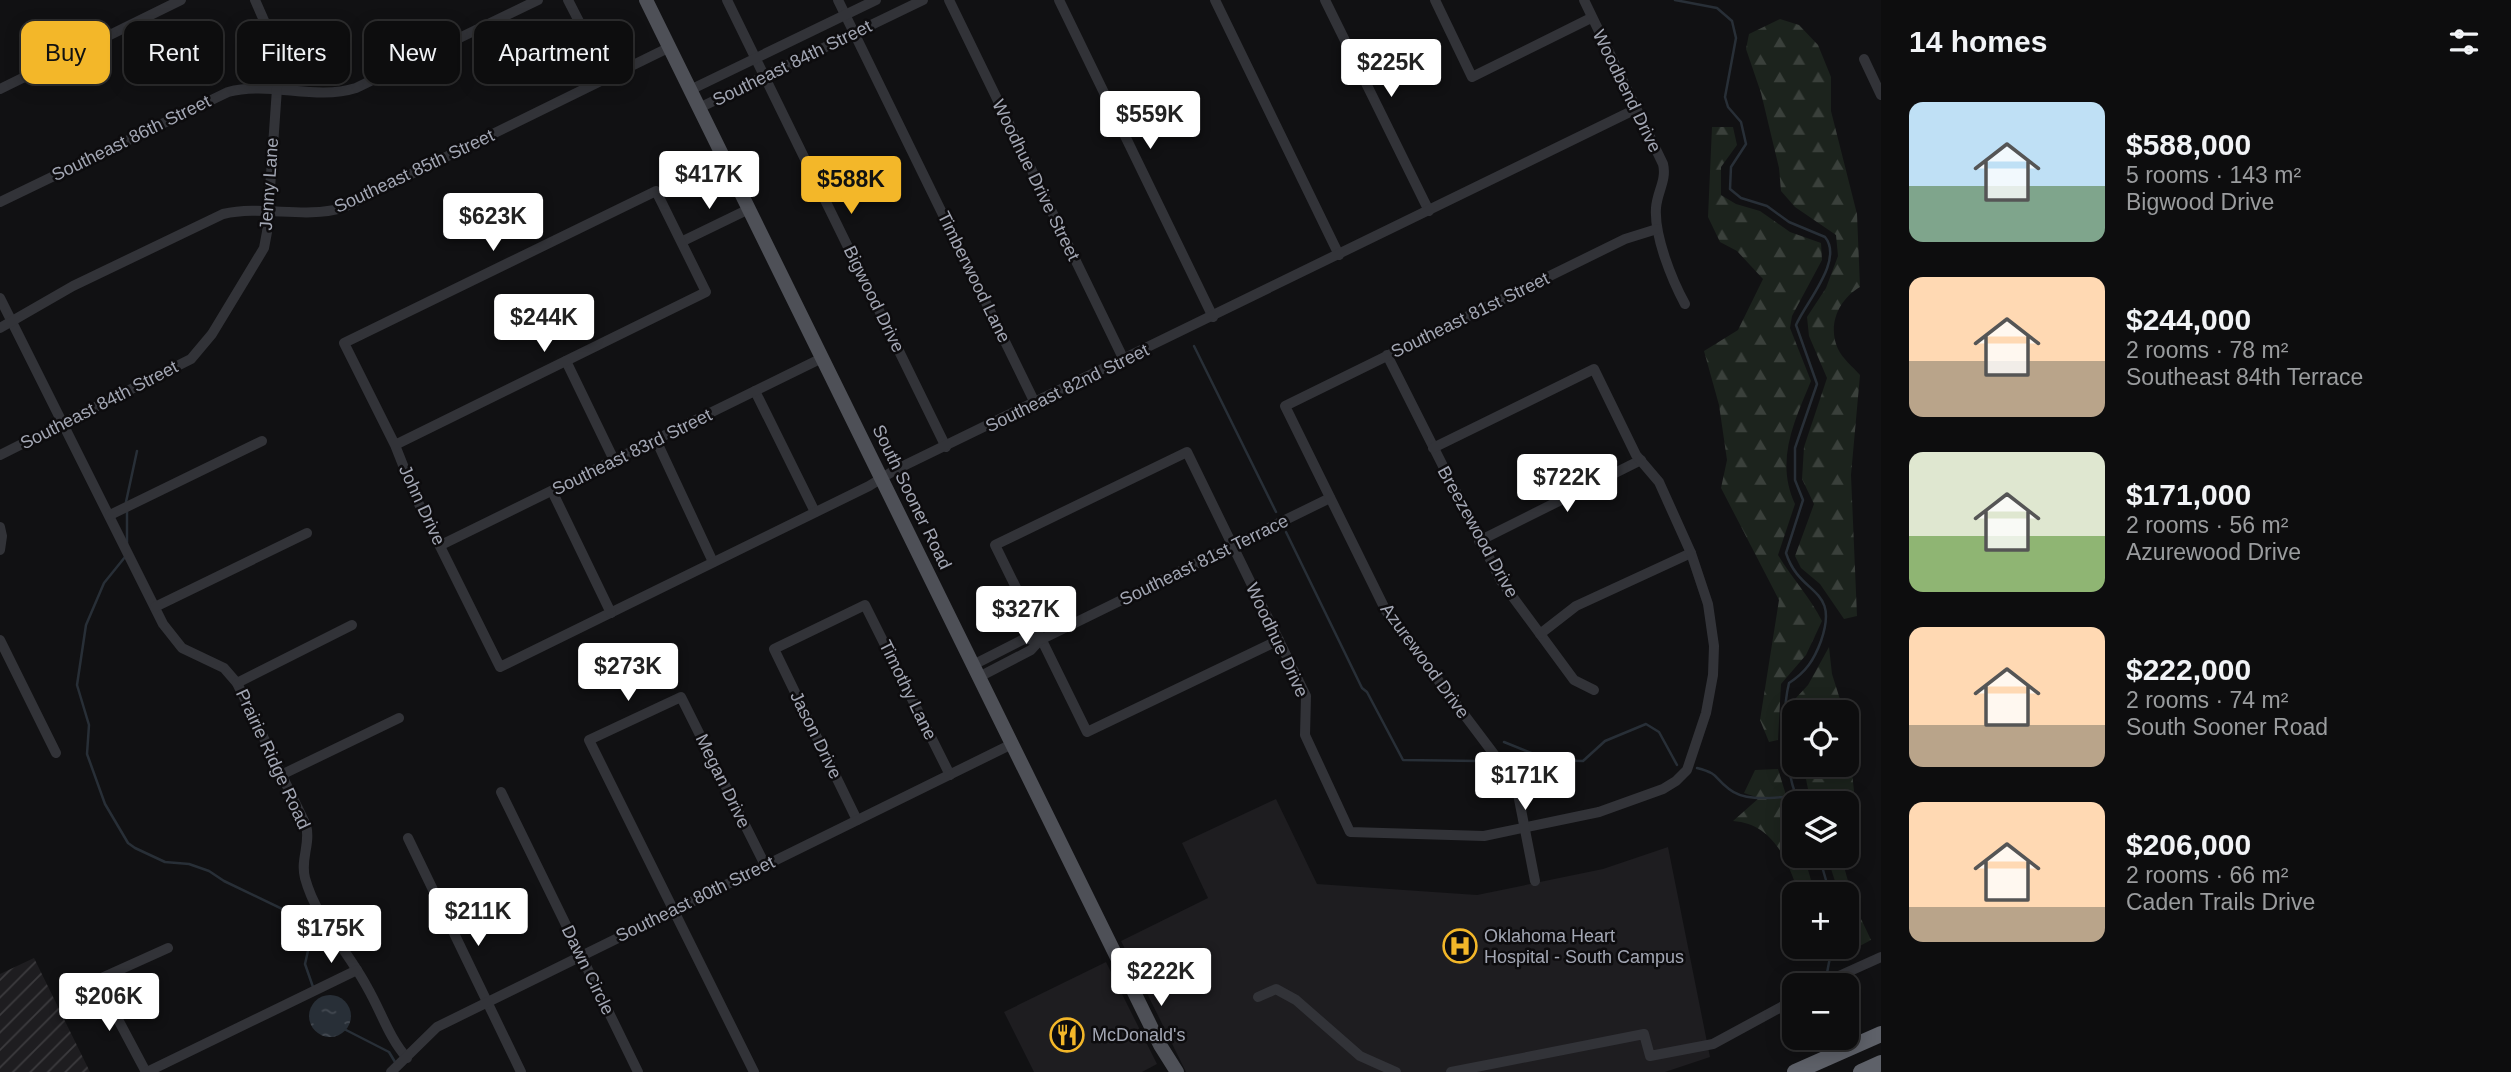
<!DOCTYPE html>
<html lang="en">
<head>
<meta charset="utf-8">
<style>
  :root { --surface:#0d0d0e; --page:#1b1b1c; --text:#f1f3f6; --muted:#9a9c9e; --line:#2d2d2e; --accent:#f3b729 }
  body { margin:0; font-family:Helvetica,sans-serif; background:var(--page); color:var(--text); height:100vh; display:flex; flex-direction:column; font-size:26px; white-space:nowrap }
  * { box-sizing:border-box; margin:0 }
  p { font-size:23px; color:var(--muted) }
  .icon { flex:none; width:38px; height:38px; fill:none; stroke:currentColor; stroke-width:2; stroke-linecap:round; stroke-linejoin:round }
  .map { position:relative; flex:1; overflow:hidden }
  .side { display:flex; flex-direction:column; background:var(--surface); width:630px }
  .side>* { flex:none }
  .top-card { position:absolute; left:21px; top:21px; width:665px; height:63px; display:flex; gap:14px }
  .fabs { position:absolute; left:1782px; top:700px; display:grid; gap:14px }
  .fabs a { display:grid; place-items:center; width:77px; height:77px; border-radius:14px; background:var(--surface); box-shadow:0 4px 18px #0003,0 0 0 2px var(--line); font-size:35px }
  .price { position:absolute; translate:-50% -60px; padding:0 16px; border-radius:7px; background:#fff; color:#222; font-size:23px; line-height:46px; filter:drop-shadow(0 2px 4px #0008) }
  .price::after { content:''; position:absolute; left:50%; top:42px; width:21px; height:16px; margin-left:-10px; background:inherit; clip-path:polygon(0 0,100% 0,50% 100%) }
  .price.active { background:var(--accent); color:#111 }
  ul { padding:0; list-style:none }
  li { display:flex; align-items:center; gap:21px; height:175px; padding:0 28px }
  li span { display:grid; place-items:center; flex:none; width:196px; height:140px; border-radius:14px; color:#555 }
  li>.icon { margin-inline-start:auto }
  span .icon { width:84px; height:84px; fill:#fffc; stroke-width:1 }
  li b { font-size:30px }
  h2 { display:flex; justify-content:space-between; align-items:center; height:84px; padding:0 28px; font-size:30px }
  .pill { padding:0 24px; border-radius:14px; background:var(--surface); box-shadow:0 4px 18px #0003,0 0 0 2px var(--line); font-size:24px; line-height:63px }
  .pill.active { background:var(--accent); color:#111 }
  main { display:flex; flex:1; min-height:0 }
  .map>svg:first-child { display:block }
  .built { fill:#1e1d20 }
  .industrial { fill:url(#industrial-furrows) }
  .forest { fill:url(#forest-firs) }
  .water { fill:url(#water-ripples) }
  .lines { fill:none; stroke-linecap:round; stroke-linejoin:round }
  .stream { stroke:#282f37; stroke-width:2.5 }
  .minor { stroke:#323338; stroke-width:10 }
  .major { stroke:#4e5057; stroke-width:14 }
  .highway { stroke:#5e6169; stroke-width:16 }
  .labels { text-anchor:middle; stroke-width:5; stroke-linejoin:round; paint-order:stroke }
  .street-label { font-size:18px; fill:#a3a7b4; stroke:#0d0c0e }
  .poi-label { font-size:18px; fill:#a3a7b4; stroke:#0d0c0e; text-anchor:start }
</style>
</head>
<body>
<main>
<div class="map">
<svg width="1881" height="1072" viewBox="0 0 1881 1072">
  <defs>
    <pattern id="industrial-furrows" width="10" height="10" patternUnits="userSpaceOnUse" patternTransform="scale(1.75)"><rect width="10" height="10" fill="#1e1d20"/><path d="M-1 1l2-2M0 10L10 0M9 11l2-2" fill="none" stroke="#3c3b3e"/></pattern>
    <pattern id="forest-firs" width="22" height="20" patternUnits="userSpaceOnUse" patternTransform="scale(1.75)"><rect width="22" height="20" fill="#1c231d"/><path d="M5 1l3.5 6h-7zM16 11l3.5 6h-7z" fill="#3a403b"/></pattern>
    <pattern id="water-ripples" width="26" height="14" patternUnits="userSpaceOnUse" patternTransform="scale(1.75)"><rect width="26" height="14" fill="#282f37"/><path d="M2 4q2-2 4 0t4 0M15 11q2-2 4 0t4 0" fill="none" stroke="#444a52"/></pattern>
  </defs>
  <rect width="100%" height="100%" fill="#111113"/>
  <g class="built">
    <path d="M1276,799L1317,884L1477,895L1603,869L1668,847L1710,1057L1665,1072H1186L1121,941L1208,898L1182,843Z"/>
    <path d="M1106,962L1157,1064L1142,1072H1034L1004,1012Z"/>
  </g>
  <path class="industrial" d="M34,958L90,1072H0V974Z"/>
  <g class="forest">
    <path d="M1780,19L1799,25L1818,45L1831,77V111L1857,214L1860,287C1839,299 1827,325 1838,349C1842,358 1853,367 1860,375L1851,475L1857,616L1844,619L1820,584L1801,568L1795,556L1814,504L1802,479L1804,447L1827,378L1809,336L1807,317L1826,288L1838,256L1836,235L1795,207L1781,191L1779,168L1761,93L1746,49L1749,34Z"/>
    <path d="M1712,127H1733L1737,145L1721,167V195L1736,204L1760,211L1790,232L1821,243L1822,260L1792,316L1790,328L1811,381C1794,422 1775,461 1795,504L1778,555C1792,578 1810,597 1822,621L1806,655L1781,684L1778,740L1769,742L1760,720L1779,600L1721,488L1727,460L1719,405L1704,351L1738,330L1763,279L1737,251L1720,242L1708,217Z"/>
    <path d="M1829,647L1832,674L1844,712H1797L1795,699L1808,685Z"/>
    <path d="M1846,718L1854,791L1846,827V803H1811L1803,765H1846Z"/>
    <path d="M1778,769L1794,821V856H1804L1815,894H1799C1787,859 1773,824 1733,821L1759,798L1744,793L1755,770Z"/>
    <path d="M1827,856H1841L1855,906L1871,940L1856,948L1846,918V894H1839Z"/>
  </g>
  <circle class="water" cx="330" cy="1016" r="21"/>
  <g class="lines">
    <g class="stream">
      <path d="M1675,0L1717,8L1732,21L1736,38L1725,97L1728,107L1741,122L1746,144L1731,167L1730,189L1741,198L1767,206L1789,222L1825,237C1844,260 1806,302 1796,325L1817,384L1795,448V480L1803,500L1786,553C1800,597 1840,586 1821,641C1814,660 1806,672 1789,683C1781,715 1785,773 1799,803"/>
      <path d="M1194,346L1276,512"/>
      <path d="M126,502L137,451"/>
      <path d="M1286,532L1362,688L1367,692L1403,760L1478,761"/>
      <path d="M127,544V509"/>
      <path d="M125,557L104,583L86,625L77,685L89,725L87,754L105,804L128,843L135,848L165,862L189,864L209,871L224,881L303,919L312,933L305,964L313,987"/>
      <path d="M1504,742L1549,760L1583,761L1605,741L1646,724L1659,732L1677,765"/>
      <path d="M1697,768C1720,774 1713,777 1729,789C1746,803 1775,797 1796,796"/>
      <path d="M1819,856L1830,894"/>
      <path d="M1826,978L1832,947"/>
      <path d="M346,1030L389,1052L395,1062"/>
      <path d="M1826,1044V1038"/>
    </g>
    <g class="minor">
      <path d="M568,0L608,78"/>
      <path d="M727,0L946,447"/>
      <path d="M838,0L1035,403"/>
      <path d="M949,0L1124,360"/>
      <path d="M1059,0L1213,317"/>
      <path d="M1215,0L1339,255"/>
      <path d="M1325,0L1429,211"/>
      <path d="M1435,0L1472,77L1591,18"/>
      <path d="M1584,0L1663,164C1667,180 1657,192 1656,208C1654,236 1672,280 1685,304"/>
      <path d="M1864,59L1881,95"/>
      <path d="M0,89L181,0"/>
      <path d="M690,90L876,0"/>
      <path d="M699,108L923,0"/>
      <path d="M0,202L228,92C270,81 315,101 356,88L538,0"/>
      <path d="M683,241L749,209"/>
      <path d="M0,298L163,624L182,648L224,668L237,683L306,825C311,844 300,859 305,878C316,919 348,951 367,987C381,1011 389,1038 407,1058"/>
      <path d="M0,328L73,286L223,214C263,205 304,219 342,208L670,47"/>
      <path d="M1387,355L1501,581L1574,680L1594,690"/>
      <path d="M566,361L614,460"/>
      <path d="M755,391L815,512"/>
      <path d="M656,440L713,562"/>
      <path d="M395,445L706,292L656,191L344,343L395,445L416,498L500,667L869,486L895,470L1636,109"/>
      <path d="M0,455L191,359L212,334L264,248L267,232L278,74L273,41L255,0"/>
      <path d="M552,491L611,613"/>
      <path d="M110,515L262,441"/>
      <path d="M0,527L2,536L0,550"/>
      <path d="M1479,541L1641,460"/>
      <path d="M441,545L822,358"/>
      <path d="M155,607L307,533"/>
      <path d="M1540,634L1576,606L1691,553"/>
      <path d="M0,640L56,753"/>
      <path d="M1279,640L1087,732L995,545L1187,452L1306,696L1305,735L1350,832L1484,836L1599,812L1663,789L1676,781L1687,770L1706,713L1713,675L1714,646L1708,604L1691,553L1659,482L1636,455L1594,369L1433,448"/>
      <path d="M973,665L1024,639L1040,640"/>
      <path d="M979,677L1031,650L1040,640L1330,498"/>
      <path d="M237,683L352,625"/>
      <path d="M281,775L399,718"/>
      <path d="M501,792L638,1072"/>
      <path d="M857,820L774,649L865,605L950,775"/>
      <path d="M408,838L521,1072"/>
      <path d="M1535,881L1518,794L1512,778L1386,611L1285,406L1625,239L1657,229"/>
      <path d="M1819,985L1881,957"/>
      <path d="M1258,997L1276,989L1296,1000L1360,1056L1396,1072"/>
      <path d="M146,1072L97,980L168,948"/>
      <path d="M147,1072L357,970"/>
      <path d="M391,1072L437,1027L1012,744"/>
      <path d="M754,1072L589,740L681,697L765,865"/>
      <path d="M1451,1072L1644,1034L1650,1056L1713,1044L1794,1000"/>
    </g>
    <path class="major" d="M646,0L1160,1045L1177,1072"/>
    <g class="highway">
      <path d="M1795,1072L1881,1034"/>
      <path d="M1861,1072L1881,1063"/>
    </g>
  </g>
  <defs>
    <symbol id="hospital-ring" viewBox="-11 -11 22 22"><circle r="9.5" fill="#0d0c0e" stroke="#f3b729" stroke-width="1.5"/><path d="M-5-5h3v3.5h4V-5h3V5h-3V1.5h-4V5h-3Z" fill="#f3b729"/></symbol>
    <symbol id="restaurant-ring" viewBox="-11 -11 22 22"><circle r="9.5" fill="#0d0c0e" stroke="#f3b729" stroke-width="1.5"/><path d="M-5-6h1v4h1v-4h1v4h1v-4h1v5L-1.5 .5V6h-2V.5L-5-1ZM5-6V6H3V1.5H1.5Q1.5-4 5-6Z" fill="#f3b729"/></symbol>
  </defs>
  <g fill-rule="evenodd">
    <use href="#hospital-ring" x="1441" y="927" width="38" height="38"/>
    <use href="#restaurant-ring" x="1048" y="1016" width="38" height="38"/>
  </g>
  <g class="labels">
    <g class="street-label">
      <text transform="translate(792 63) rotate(-26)" y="6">Southeast 84th Street</text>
      <text transform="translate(1627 91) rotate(64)" y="6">Woodbend Drive</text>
      <text transform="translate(131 138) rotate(-26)" y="6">Southeast 86th Street</text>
      <text transform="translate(414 171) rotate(-25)" y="6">Southeast 85th Street</text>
      <text transform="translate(1036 180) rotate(64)" y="6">Woodhue Drive Street</text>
      <text transform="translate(269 184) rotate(-86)" y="6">Jenny Lane</text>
      <text transform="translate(974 277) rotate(64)" y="6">Timberwood Lane</text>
      <text transform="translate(874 299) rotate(64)" y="6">Bigwood Drive</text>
      <text transform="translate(1470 315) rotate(-26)" y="6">Southeast 81st Street</text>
      <text transform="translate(1067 388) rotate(-26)" y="6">Southeast 82nd Street</text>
      <text transform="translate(99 405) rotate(-27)" y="6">Southeast 84th Street</text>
      <text transform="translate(632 452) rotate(-26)" y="6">Southeast 83rd Street</text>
      <text transform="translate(912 497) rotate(64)" y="6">South Sooner Road</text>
      <text transform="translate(422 505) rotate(65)" y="6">John Drive</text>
      <text transform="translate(1478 532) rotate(61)" y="6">Breezewood Drive</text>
      <text transform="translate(1204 560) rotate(-26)" y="6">Southeast 81st Terrace</text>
      <text transform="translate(1277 640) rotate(65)" y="6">Woodhue Drive</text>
      <text transform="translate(1425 661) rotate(54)" y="6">Azurewood Drive</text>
      <text transform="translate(908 690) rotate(64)" y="6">Timothy Lane</text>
      <text transform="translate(816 735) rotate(64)" y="6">Jason Drive</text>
      <text transform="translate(273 759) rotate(65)" y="6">Prairie Ridge Road</text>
      <text transform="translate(723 781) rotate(64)" y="6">Megan Drive</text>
      <text transform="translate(695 899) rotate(-26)" y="6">Southeast 80th Street</text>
      <text transform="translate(588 970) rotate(64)" y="6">Dawn Circle</text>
    </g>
    <g class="poi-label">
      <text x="1484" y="942">Oklahoma Heart<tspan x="1484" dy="21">Hospital - South Campus</tspan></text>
      <text x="1092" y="1041">McDonald's</text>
    </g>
  </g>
</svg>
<div class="fabs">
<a><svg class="icon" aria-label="locate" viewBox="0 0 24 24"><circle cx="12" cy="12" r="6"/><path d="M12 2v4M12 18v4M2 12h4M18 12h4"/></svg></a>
<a><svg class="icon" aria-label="layers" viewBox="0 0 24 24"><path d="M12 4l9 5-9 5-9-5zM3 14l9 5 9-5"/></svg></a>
<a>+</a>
<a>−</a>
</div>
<b class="price" style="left:1391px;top:99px">$225K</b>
<b class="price" style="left:1150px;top:151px">$559K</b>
<b class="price" style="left:709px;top:211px">$417K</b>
<b class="price active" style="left:851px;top:216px">$588K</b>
<b class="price" style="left:493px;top:253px">$623K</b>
<b class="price" style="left:544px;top:354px">$244K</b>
<b class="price" style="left:1567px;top:514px">$722K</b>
<b class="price" style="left:1026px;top:646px">$327K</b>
<b class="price" style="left:628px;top:703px">$273K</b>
<b class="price" style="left:1525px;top:812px">$171K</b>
<b class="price" style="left:478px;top:948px">$211K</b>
<b class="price" style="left:331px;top:965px">$175K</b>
<b class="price" style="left:1161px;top:1008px">$222K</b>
<b class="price" style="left:109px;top:1033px">$206K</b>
<div class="top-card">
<a class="pill active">Buy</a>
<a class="pill">Rent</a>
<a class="pill">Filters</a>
<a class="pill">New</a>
<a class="pill">Apartment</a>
</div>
</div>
<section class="side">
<h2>14 homes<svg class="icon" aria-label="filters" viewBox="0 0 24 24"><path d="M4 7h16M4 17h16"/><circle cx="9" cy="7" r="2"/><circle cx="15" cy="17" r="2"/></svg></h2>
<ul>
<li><span style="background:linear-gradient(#bfe0f5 60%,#7fa58c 0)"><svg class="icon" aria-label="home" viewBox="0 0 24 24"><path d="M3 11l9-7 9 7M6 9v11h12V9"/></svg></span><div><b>$588,000</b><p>5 rooms · 143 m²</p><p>Bigwood Drive</p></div></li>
<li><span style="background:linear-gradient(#ffd9b3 60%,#b9a48a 0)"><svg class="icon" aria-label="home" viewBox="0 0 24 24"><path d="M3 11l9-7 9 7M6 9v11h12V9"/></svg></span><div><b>$244,000</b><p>2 rooms · 78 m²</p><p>Southeast 84th Terrace</p></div></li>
<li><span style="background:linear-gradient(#dfe7d0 60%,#8fb573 0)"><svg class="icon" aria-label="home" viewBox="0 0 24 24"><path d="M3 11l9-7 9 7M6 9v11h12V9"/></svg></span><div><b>$171,000</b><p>2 rooms · 56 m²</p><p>Azurewood Drive</p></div></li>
<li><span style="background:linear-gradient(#ffd9b3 70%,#b9a48a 0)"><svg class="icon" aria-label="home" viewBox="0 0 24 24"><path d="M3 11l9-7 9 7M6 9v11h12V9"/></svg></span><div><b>$222,000</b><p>2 rooms · 74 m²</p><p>South Sooner Road</p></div></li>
<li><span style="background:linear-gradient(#ffd9b3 75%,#b9a48a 0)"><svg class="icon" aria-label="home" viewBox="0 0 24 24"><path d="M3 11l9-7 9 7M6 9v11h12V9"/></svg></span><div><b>$206,000</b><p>2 rooms · 66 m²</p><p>Caden Trails Drive</p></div></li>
</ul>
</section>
</main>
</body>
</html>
